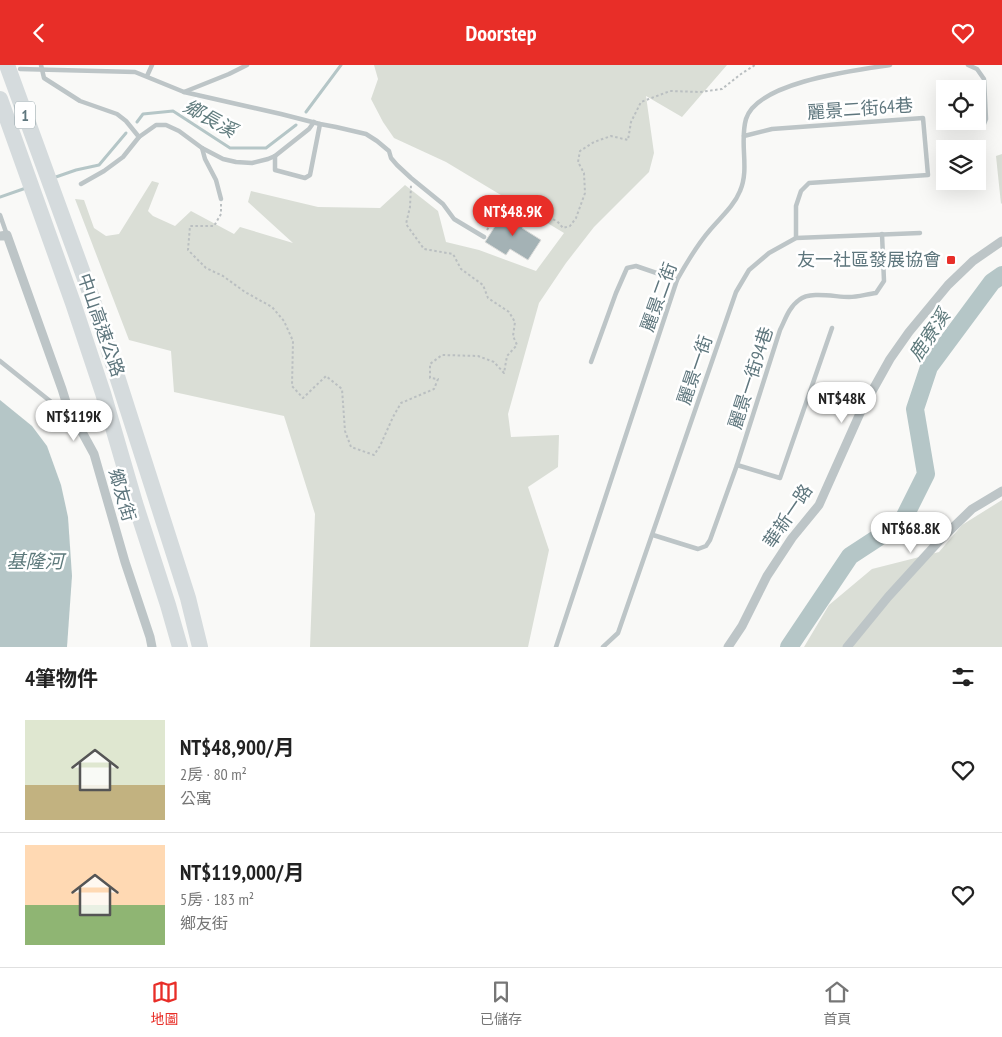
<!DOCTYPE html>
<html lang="zh-TW">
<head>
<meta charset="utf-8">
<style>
  :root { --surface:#fff; --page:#f6f6f6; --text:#222; --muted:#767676; --line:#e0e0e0; --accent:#e82e28 }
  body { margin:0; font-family:"PT Sans Narrow","Noto Sans TC",sans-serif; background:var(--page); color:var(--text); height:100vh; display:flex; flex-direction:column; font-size:19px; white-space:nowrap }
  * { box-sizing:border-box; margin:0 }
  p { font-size:16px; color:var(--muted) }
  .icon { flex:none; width:28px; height:28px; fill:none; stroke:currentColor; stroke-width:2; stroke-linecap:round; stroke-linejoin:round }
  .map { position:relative; height:582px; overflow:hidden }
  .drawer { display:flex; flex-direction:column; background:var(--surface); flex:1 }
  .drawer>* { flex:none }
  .controls { position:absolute; left:936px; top:15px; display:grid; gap:10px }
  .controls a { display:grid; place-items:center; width:50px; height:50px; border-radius:0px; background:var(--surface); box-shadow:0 5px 20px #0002; font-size:25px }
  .price { position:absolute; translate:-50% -42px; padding:0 11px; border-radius:18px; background:#fff; color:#222; font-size:16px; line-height:32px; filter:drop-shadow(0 1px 2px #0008) }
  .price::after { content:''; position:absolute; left:50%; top:30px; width:15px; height:11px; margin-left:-8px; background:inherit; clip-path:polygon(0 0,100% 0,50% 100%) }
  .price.selected { background:var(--accent); color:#fff }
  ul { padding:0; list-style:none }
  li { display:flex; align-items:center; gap:15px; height:125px; padding:0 25px }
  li+li { border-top:1px solid var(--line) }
  li span { display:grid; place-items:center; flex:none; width:140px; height:100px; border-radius:0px; color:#555 }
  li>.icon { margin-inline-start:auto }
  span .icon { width:60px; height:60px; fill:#fffc; stroke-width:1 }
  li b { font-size:21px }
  h2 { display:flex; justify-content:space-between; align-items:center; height:60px; padding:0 25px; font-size:21px }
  header { display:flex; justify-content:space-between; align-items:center; height:65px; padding:0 25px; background:var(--accent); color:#fff; font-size:22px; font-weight:600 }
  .dock { display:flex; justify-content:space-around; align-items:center; height:70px; border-top:1px solid var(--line); background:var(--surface); font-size:14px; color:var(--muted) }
  .dock a { display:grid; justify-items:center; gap:2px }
  .dock .selected { color:var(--accent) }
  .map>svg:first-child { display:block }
  .green { fill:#daded6 }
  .water { fill:#b5c6c7 }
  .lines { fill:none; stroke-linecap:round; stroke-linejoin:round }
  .stream { stroke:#b5c6c7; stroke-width:3 }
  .river { stroke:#b5c6c7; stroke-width:18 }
  .building { fill:#a4b2b5; stroke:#dbdbd9 }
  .path { stroke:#babfc1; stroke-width:2; stroke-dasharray:2.5 2.5; stroke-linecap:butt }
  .service { stroke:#bdc5c7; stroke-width:4.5 }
  .minor { stroke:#bdc5c7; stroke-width:9 }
  .motorway { stroke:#d5dbdd; stroke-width:16 }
  .poi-dot { fill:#e82e28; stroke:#fff; stroke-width:2 }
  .labels { text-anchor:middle; stroke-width:5; stroke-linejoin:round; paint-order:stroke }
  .shield { fill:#fff; stroke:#8e9fa4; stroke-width:1 }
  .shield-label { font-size:16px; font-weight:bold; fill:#5e767d }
  .street-label { font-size:18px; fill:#5e767d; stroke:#fff }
  .poi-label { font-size:18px; fill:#5e767d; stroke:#fff; text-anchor:end }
  .water-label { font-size:19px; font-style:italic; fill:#5e7a7c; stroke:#fff }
</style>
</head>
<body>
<header><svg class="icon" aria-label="back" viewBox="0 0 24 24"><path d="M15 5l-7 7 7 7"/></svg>Doorstep<svg class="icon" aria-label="heart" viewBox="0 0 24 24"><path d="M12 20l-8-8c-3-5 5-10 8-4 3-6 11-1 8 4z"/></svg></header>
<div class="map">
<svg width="1002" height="582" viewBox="0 0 1002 582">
  <rect width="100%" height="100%" fill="#f9f9f7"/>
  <g class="green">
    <path d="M374,0H727L682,52L646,31L654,88L649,107L594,162L566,198L539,238L508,349L511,372L559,370L558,402L528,422L549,485L528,582H310L315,449L284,351L174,327L171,286L129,275L75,134L84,135L94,163L106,171L119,169L152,116L159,118L148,146L153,151L175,161L191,146L234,169L240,162L293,178L248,137L251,126L318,142L380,143L405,120L438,146L446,177L479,185L536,206L564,168L446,97L394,73L383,57L371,34L378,14Z"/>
    <path d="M1002,89V138L1001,139L996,91Z"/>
    <path d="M1002,435V582H804L829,540L872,504L939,487L962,460Z"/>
  </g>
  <path class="water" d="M0,335L32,361L47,381L61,420L68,452L72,511L67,582H0Z"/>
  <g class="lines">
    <g class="stream">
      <path d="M306,47L341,0"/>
      <path d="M137,57L143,49L173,46L230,83H266L296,60"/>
      <path d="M53,113L76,105L99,100L126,68"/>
      <path d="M0,132L26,123"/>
    </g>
    <path class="river" d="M789,582L850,491L902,457L926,409L915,344L929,302L992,217L1002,210"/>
  </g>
  <path class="building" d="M504,147L524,159L522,163L541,175L528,195L510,184L506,190L485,177Z"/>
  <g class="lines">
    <g class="path">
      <path d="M221,139V149L214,161H190L188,185L206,203L223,211L245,227L272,242L284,256L293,276L292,321L303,333L326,311L342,324L345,366L351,382L374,390L380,381L393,352L401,338L434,324L438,314L430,313V299L442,290L478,291L494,297L504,308L507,291L517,280L513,271L515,257L509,247L488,233L483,220L461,204L453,189L424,184L406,159L410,142L411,120"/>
      <path d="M487,165L502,141L518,151L540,142L545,151L557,156L563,163L570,161L576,153L585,128L584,108L578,97L580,86L594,77L611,71L628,75L631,57L641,37L670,26L700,27L722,24L741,9L755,0"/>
    </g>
    <g class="service">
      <path d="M41,0L44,13L80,36L117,49L126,56L139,72"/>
      <path d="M968,0L977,4L984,14L986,54L984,59"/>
      <path d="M20,4L135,7L184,27L229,9L247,0"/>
      <path d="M147,11L152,0"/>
      <path d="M184,27L281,49L320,59L336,62L366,69L377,76L389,86L391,93L397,100L411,113L443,139L454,154L484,172"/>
      <path d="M744,71L772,64L923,53L928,110L809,118L801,126L796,141V173"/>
      <path d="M202,83L205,94L216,115L221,134"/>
      <path d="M275,91V105L305,113L310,110L320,59"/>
      <path d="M81,119L104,106L123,92L139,72L156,60H166L179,66L202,83L223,94L236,97L252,98L268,94L275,91L309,64L314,57"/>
      <path d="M0,150L7,170"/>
      <path d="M0,296L70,352"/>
      <path d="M591,297L616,228L627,203L636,201L677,215"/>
      <path d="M737,400L780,413L832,263"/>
      <path d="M653,470L698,484L706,481L710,475L737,400L780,265C785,255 789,242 799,235C810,226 835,232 849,232C858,232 867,229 876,228L884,216L882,169"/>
      <path d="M556,582L677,215C687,197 697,180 710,165C721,152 734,141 740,126C750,103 739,78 746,54C757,17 856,5 890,0"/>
      <path d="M603,582L618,568L736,227L749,205L769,188L796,173L920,168"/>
    </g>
    <g class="minor">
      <path d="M0,171L7,170L62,324L71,353L82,367L94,389L125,497L150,572L152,582"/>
      <path d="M728,582L742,561L767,511L792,473L819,440L861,346L890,294L909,267L948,220L973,196L1002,176"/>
      <path d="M847,582L888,532L940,475L972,444L1002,426"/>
    </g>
    <g class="motorway">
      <path d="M7,0L92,233L188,533L200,582"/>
      <path d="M0,34L73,238L103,328L135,438L168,540L180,582"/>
    </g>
  </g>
  <rect class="poi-dot" x="946" y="190" width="10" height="10" rx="2.5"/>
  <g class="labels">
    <rect class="shield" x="15" y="36.5" width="20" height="27" rx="4"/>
    <g class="shield-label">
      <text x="25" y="56">1</text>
    </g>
    <g class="street-label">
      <text transform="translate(860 44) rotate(-4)" y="6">麗景二街64巷</text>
      <text transform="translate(659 232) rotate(-70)" y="6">麗景二街</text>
      <text transform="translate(101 260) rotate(71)" y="6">中山高速公路</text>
      <text transform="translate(695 305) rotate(-71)" y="6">麗景一街</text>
      <text transform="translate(751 313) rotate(-72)" y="6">麗景一街94巷</text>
      <text transform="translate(122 430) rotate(74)" y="6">鄉友街</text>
      <text transform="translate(788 451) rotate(-56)" y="6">華新一路</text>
    </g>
    <g class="poi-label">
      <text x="941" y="201">友一社區發展協會</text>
    </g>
    <g class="water-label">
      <text transform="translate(210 53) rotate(29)" y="7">鄉長溪</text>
      <text transform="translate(929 270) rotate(-56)" y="7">鹿寮溪</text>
      <text x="35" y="503">基隆河</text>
    </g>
  </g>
</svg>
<div class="controls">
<a><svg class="icon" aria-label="locate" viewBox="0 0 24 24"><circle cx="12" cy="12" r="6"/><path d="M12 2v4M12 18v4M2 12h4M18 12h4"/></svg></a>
<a><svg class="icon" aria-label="layers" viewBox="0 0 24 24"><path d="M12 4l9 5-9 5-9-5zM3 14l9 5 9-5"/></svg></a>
</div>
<b class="price selected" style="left:513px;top:172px">NT$48.9K</b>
<b class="price" style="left:842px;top:359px">NT$48K</b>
<b class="price" style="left:74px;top:377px">NT$119K</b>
<b class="price" style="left:911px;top:489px">NT$68.8K</b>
</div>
<section class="drawer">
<h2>4筆物件<svg class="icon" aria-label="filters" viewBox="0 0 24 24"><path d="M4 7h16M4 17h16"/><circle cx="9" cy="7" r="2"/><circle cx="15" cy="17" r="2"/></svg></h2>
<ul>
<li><span style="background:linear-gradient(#dfe7d0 65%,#c2b280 0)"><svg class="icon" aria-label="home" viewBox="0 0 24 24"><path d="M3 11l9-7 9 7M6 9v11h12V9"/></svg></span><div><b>NT$48,900/月</b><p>2房 · 80 m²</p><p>公寓</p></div><svg class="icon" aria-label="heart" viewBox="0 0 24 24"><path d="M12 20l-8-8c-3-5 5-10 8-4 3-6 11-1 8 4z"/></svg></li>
<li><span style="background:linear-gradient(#ffd9b3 60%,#8fb573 0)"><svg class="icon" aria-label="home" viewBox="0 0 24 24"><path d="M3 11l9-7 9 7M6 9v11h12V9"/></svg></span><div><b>NT$119,000/月</b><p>5房 · 183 m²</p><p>鄉友街</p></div><svg class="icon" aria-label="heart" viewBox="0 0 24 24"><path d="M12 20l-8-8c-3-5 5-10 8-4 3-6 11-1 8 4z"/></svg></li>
</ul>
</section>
<nav class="dock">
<a class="selected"><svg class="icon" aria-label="map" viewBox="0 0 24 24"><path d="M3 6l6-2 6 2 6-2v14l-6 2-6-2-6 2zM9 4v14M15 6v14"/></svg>地圖</a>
<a><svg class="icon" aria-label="saved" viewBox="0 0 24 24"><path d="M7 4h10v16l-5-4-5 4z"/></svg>已儲存</a>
<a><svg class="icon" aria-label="home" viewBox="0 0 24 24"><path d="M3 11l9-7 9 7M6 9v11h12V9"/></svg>首頁</a>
</nav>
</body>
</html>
